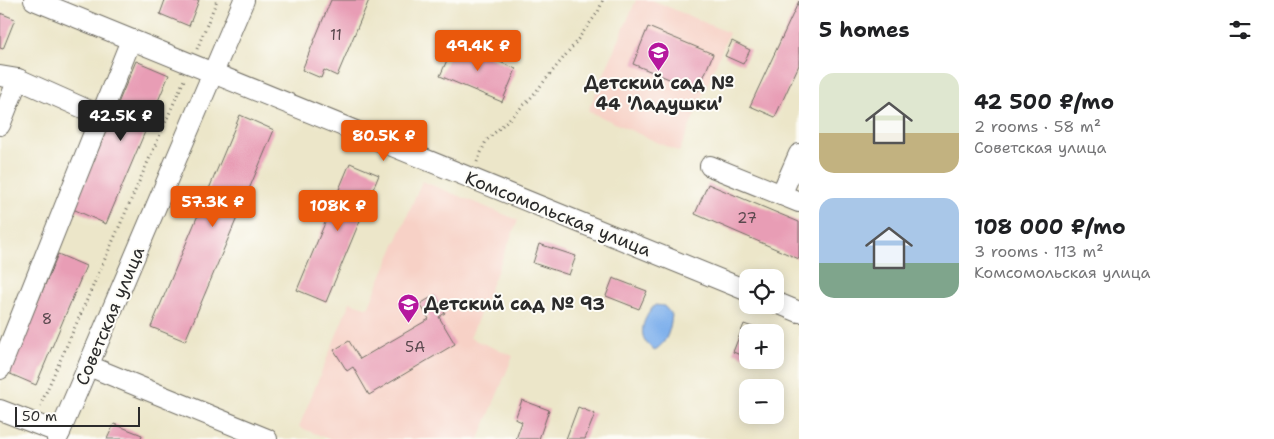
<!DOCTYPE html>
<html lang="en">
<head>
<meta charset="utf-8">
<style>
  :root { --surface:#fff; --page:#f2f2f2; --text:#202124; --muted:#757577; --accent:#ea580c }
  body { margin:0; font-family:"Shantell Sans",sans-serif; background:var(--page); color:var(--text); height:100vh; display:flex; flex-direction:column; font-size:19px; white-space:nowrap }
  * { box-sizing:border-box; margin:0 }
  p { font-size:16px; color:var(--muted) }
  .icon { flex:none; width:28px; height:28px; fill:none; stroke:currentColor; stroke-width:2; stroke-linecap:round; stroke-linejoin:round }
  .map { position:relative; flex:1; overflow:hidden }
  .drawer { display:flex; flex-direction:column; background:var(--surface); width:475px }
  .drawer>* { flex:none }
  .fabs { position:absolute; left:739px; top:269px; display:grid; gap:10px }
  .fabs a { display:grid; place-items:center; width:45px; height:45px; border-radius:10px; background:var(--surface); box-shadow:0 2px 12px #0003; font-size:25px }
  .scale { position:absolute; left:15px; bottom:12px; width:125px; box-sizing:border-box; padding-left:5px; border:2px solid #2b2b2b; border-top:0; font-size:14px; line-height:18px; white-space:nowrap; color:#2b2b2b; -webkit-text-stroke:4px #fdfcf7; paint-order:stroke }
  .price { position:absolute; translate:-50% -42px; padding:0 11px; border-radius:5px; background:var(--accent); color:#fff; font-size:16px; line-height:32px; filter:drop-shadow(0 1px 2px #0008) }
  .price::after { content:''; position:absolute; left:50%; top:30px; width:15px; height:11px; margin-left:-8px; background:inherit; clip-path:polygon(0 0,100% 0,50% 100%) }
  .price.current { background:#222; color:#fff }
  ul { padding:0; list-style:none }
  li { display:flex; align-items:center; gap:15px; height:125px; padding:0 20px }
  li span { display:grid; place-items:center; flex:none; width:140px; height:100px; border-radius:15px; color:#555 }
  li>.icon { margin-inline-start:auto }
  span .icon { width:60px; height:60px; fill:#fffc; stroke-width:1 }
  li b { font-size:21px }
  h2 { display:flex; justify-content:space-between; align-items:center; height:60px; padding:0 20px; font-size:21px }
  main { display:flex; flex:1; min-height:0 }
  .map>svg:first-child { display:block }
  .built { fill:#f7d1c6 }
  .water { fill:#80b1ec; stroke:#566e8c }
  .building { fill:#e89db5 }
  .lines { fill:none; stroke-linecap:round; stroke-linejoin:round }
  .minor-casing { stroke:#6f6c62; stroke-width:22 }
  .path { stroke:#6f6c62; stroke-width:3; stroke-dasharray:1 4; stroke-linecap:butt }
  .minor { stroke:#fff; stroke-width:20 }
  .labels { text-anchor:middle; stroke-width:4; stroke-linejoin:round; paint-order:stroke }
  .number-label { font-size:15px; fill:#5a484e }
  .poi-label { font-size:18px; font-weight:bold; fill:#2b2b2b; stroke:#fdfcf7 }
  .street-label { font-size:18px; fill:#2b2b2b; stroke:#fdfcf7 }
</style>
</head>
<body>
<main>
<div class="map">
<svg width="799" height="439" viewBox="0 0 799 439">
  <rect width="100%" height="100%" fill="#fdfcf7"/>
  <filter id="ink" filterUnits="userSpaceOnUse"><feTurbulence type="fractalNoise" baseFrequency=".02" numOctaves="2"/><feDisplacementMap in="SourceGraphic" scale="10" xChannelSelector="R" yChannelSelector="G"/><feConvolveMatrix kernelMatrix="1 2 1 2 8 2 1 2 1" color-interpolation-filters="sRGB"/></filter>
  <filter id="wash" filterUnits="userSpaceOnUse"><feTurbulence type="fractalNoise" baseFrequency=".0096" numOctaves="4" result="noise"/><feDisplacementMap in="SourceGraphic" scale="20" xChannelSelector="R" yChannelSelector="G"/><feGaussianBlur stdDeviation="1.12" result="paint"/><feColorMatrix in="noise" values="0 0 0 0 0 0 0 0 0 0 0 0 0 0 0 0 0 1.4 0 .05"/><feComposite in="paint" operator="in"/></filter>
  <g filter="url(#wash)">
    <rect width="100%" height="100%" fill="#ece6c9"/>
    <g class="built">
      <path d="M636,0H652L729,33L679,152L588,111Z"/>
      <path d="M422,181L518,220L470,338L513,356L479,439H329L299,427L350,302L368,308Z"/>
    </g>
    <path class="water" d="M655,305L664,306L672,315C670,329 668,342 655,350C635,339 642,319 655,305Z"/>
    <g id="blocks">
      <g class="building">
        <path d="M165,0H199L189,26L160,14Z"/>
        <path d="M331,0H369L337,76L324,70L321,78L302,70Z"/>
        <path d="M799,1V65L775,117L750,106Z"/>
        <path d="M0,13L15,19L3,49L0,48Z"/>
        <path d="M648,27L713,54L698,91L633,64Z"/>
        <path d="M732,41L750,50L743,64L725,56Z"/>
        <path d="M455,42L516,69L502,102L440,76Z"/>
        <path d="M136,61L169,75L106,224L73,209Z"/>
        <path d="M240,115L274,130L185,341L151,327Z"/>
        <path d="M350,163L379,175L326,302L297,290Z"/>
        <path d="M708,184L799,222V259L695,214Z"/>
        <path d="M539,244L576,256L569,275L533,263Z"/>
        <path d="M58,254L86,266L36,385L8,373Z"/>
        <path d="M613,278L647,291L639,309L606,296Z"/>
        <path d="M435,295L445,313L439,317L455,344L369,395L353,367L347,371L334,350L349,341L360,359L429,319L420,304Z"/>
        <path d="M744,324L766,332H748V358L733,352Z"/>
        <path d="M522,400L549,410L539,439H516L522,422L515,419Z"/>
        <path d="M578,407L595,414L585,439H566Z"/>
        <path d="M114,424L142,435L141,439H107Z"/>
      </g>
    </g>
  </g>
  <g filter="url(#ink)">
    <use href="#blocks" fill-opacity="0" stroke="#6f6c62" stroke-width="1"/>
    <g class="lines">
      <defs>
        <g id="minor">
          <path d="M34,0L748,291"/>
          <path d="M0,76L18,79"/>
          <path d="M0,125L18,79L101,116"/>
          <path d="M710,166L799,202"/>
          <path d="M781,195L799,154"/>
          <path d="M775,302L799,312"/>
          <path d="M89,366L267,439"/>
          <path d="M0,369L131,40"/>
          <path d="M0,410L60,433"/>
          <path d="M57,439L244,0"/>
        </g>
      </defs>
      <use href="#minor" class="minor-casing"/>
      <g class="path">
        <path d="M197,49L217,0"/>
        <path d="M477,162L486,141L529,100L573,46L598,12L603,0"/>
        <path d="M40,406L184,80"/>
      </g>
      <use href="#minor" class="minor"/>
    </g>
  </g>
  <defs>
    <symbol id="school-pin" viewBox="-11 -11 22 30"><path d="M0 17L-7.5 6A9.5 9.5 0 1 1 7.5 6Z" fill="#b5179e" stroke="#fdfcf7"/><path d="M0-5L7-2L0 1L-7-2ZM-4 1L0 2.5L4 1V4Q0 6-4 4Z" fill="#fff"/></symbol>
  </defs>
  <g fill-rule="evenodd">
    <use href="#school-pin" x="646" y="40" width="25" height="34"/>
    <use href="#school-pin" x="396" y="292" width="25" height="34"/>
  </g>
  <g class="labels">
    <g class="number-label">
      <text x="336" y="40">11</text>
      <text x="747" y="223">27</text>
      <text x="47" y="324">8</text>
      <text x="415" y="352">5А</text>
    </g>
    <g class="poi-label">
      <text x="659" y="89">Детский сад №<tspan x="659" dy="21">44 'Ладушки'</tspan></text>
      <text x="424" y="310" text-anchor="start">Детский сад № 93</text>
    </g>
    <g class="street-label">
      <text transform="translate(558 214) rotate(22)" y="6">Комсомольская улица</text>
      <text transform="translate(110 316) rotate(-67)" y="6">Советская улица</text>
    </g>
  </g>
</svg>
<div class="fabs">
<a><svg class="icon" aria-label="locate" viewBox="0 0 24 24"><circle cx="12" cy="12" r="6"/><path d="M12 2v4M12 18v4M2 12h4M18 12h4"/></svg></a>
<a>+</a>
<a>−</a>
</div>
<div class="scale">50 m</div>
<b class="price" style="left:478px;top:72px">49.4K ₽</b>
<b class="price current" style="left:121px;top:142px">42.5K ₽</b>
<b class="price" style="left:384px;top:162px">80.5K ₽</b>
<b class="price" style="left:213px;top:228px">57.3K ₽</b>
<b class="price" style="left:338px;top:232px">108K ₽</b>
</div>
<section class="drawer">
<h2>5 homes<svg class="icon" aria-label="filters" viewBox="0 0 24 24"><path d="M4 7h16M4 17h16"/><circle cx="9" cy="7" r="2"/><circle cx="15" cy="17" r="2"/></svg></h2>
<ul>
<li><span style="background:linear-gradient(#dfe7d0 60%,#c2b280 0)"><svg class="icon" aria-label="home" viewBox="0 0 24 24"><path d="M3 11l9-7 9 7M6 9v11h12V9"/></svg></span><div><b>42 500 ₽/mo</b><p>2 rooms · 58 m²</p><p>Советская улица</p></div></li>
<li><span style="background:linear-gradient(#a9c7e8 65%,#7fa58c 0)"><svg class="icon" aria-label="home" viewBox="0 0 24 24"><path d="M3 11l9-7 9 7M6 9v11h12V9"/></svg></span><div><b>108 000 ₽/mo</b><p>3 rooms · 113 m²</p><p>Комсомольская улица</p></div></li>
</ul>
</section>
</main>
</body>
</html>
